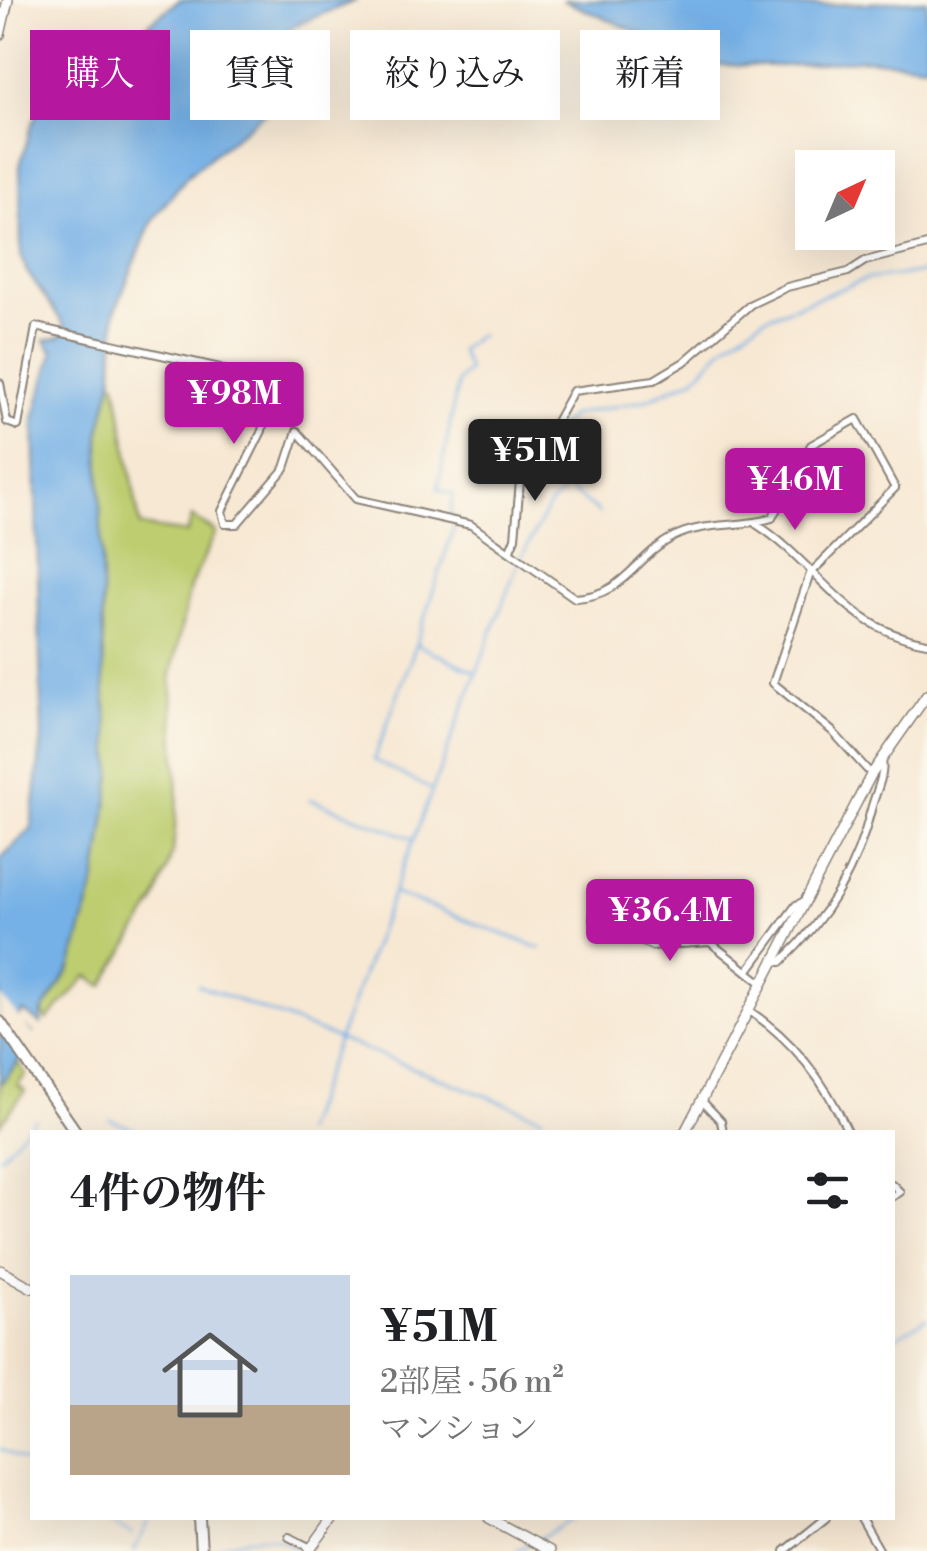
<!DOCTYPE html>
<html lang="ja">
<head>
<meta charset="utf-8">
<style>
  :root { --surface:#fff; --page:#f2f2f2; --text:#202124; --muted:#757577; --accent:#b5179e }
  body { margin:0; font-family:"Libre Bodoni","Noto Serif JP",serif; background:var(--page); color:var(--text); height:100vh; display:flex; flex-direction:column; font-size:38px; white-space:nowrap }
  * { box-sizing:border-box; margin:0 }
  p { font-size:32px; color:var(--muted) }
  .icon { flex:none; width:55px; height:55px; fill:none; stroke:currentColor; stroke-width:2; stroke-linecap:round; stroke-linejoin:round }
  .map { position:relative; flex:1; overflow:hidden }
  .details { position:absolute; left:30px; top:1130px; width:865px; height:390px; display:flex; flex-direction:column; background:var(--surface); border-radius:0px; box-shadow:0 10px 40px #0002 }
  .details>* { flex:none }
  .hud { position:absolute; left:30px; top:30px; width:868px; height:90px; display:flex; gap:20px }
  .needle { width:65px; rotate:44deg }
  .controls { position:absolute; left:795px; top:150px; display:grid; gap:20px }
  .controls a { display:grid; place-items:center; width:100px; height:100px; border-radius:0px; background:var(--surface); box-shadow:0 10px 40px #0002; font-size:50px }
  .price { position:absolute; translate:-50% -85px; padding:0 22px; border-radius:10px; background:var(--accent); color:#fff; font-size:32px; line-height:65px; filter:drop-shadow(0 2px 5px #0008) }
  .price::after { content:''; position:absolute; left:50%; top:60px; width:30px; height:22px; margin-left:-15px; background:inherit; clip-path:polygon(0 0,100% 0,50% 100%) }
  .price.current { background:#222; color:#fff }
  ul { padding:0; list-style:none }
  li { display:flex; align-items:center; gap:30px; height:250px; padding:0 40px }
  li span { display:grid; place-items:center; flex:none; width:280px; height:200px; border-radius:0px; color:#555 }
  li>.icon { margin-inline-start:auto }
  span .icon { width:120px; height:120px; fill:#fffc; stroke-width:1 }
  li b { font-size:42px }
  h2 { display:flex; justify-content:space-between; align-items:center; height:120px; padding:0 40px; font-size:42px }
  .chip { padding:0 35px; border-radius:0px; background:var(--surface); box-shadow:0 10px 40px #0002; font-size:35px; line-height:90px }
  .chip.current { background:var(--accent); color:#fff }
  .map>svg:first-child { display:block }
  .green { fill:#bdcd6f; stroke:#6c7446; stroke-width:2.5 }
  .water { fill:#74b0e6; stroke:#486681; stroke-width:2.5 }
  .pier { fill:#f7e8d3 }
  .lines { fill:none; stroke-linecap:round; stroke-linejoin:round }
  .stream { stroke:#74b0e6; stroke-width:2.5 }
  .street-casing { stroke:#8a8278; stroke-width:10 }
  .secondary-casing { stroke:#8a8278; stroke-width:12 }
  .highway-casing { stroke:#8a8278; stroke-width:14 }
  .street { stroke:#fff; stroke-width:6 }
  .secondary { stroke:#fff; stroke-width:9 }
  .highway { stroke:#fff; stroke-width:10 }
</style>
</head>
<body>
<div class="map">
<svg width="927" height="1551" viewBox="0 0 927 1551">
  <rect width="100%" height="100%" fill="#fbf7ec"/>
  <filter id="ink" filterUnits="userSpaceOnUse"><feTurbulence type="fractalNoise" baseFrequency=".01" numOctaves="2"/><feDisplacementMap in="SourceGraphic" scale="20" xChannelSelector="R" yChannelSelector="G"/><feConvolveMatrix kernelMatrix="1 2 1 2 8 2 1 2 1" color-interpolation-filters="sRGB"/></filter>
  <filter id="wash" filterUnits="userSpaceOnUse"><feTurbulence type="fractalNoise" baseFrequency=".0048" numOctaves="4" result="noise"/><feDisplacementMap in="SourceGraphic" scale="40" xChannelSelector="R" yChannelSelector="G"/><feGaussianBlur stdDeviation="2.25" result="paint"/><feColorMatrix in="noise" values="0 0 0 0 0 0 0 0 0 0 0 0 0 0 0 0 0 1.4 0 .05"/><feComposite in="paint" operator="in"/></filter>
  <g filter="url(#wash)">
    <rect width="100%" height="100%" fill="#f7e8d3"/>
    <g class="green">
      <path d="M109,382L116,383L140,526L187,533L192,517L216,532L190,587L171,675L178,796L173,851L155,902L103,986L88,976L47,1020L42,1012L71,968L96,880L112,774L104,685L99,435Z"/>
      <path d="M18,1062L26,1074L18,1085L25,1091L0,1125V1085Z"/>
    </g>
    <g class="water">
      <path d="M179,0H357C294,27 266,28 235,93L261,85L273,106L189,174L152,220L115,311L113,377L99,435L104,685L112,774L96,880L71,968L42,1012L41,1024L23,1011L17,1020L33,1033L28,1039L32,1044L0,1085V859L31,829L42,737L34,419L53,352L45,340L60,337L65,326L27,272L21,255L20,166L31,127L39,110Z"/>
      <path d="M562,0H715L767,8L927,0V65L866,59L784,66L715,65Z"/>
    </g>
    <path class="pier" d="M0,996L36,1037L37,1046L24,1062L0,1030Z"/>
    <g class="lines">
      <g class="stream">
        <path d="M567,488L571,483L529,449L549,438L572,415L646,400L695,378L725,345L764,318L867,279L927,272"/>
        <path d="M522,556L549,506L567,488L599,513"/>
        <path d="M416,645L374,760L432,790"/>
        <path d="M475,672L416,644L457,518L450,516L454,494L438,489L458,381L468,370L460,350L480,334"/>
        <path d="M310,799L411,838"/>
        <path d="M393,893L540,948"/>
        <path d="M198,985L543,1118"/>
        <path d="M110,1120L143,1132"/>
        <path d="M303,1132L518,563"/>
        <path d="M0,1157L35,1119"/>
        <path d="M892,1339L927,1319"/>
        <path d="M0,1449L32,1465"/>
        <path d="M100,1518L132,1534"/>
        <path d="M538,1539L576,1518"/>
        <path d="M134,1551L151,1518"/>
        <path d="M209,1551C241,1538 269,1528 299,1551"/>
        <path d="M517,1551L531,1543"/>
      </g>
    </g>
  </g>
  <g filter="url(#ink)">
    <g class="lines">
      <defs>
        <g id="street">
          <path d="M0,383L7,422L18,426L36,327L220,368L246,381L266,409L262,431L222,511L225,524H237L285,468L297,431L356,499L471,525L575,598C624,596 634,558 673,537C705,521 740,528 772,518L811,445L857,419L895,488L810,574L773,683L832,731L871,774"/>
          <path d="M756,524C820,565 843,629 927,643"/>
          <path d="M510,550L515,538L523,447L552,429L573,391L654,380L684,362L751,304L787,287L848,272L865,261L927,245"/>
          <path d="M593,919L652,946L710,942L763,984"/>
          <path d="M774,961L781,962C828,917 857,869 872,806C876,792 885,774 882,761"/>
          <path d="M749,969L796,905L805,901"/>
          <path d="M748,1010C794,1040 826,1083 848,1132"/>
          <path d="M702,1101L721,1121L723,1132"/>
          <path d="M892,1184L900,1192L892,1197"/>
          <path d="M861,1518L880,1551"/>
          <path d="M289,1537L311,1548"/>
          <path d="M785,1551L826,1518"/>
        </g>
        <g id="secondary">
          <path d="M0,35L8,0"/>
          <path d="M685,1132L871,775L927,695"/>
          <path d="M0,1270L32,1288"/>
          <path d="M489,1518L550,1551"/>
          <path d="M309,1551L333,1518"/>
        </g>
        <g id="highway">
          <path d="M0,1022L76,1132"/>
          <path d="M199,1518L201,1551"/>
        </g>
      </defs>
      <use href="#street" class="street-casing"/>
      <use href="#secondary" class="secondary-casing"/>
      <use href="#highway" class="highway-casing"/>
      <use href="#street" class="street"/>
      <use href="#secondary" class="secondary"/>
      <use href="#highway" class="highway"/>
    </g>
  </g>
</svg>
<div class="controls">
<a><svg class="needle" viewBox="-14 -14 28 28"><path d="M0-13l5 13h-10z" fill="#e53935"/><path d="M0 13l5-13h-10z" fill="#757577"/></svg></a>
</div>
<b class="price" style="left:234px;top:447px">¥98M</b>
<b class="price current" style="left:535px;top:504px">¥51M</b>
<b class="price" style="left:795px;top:533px">¥46M</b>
<b class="price" style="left:670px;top:964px">¥36.4M</b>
<div class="hud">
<a class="chip current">購入</a>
<a class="chip">賃貸</a>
<a class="chip">絞り込み</a>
<a class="chip">新着</a>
</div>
<section class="details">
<h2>4件の物件<svg class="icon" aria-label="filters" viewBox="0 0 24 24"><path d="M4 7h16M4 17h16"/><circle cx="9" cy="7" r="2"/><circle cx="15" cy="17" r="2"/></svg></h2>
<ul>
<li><span style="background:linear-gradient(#c9d6e8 65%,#b9a48a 0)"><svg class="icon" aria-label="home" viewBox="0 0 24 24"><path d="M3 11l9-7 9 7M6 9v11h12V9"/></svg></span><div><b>¥51M</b><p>2部屋 · 56 m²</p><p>マンション</p></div></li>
</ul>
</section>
</div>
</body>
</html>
